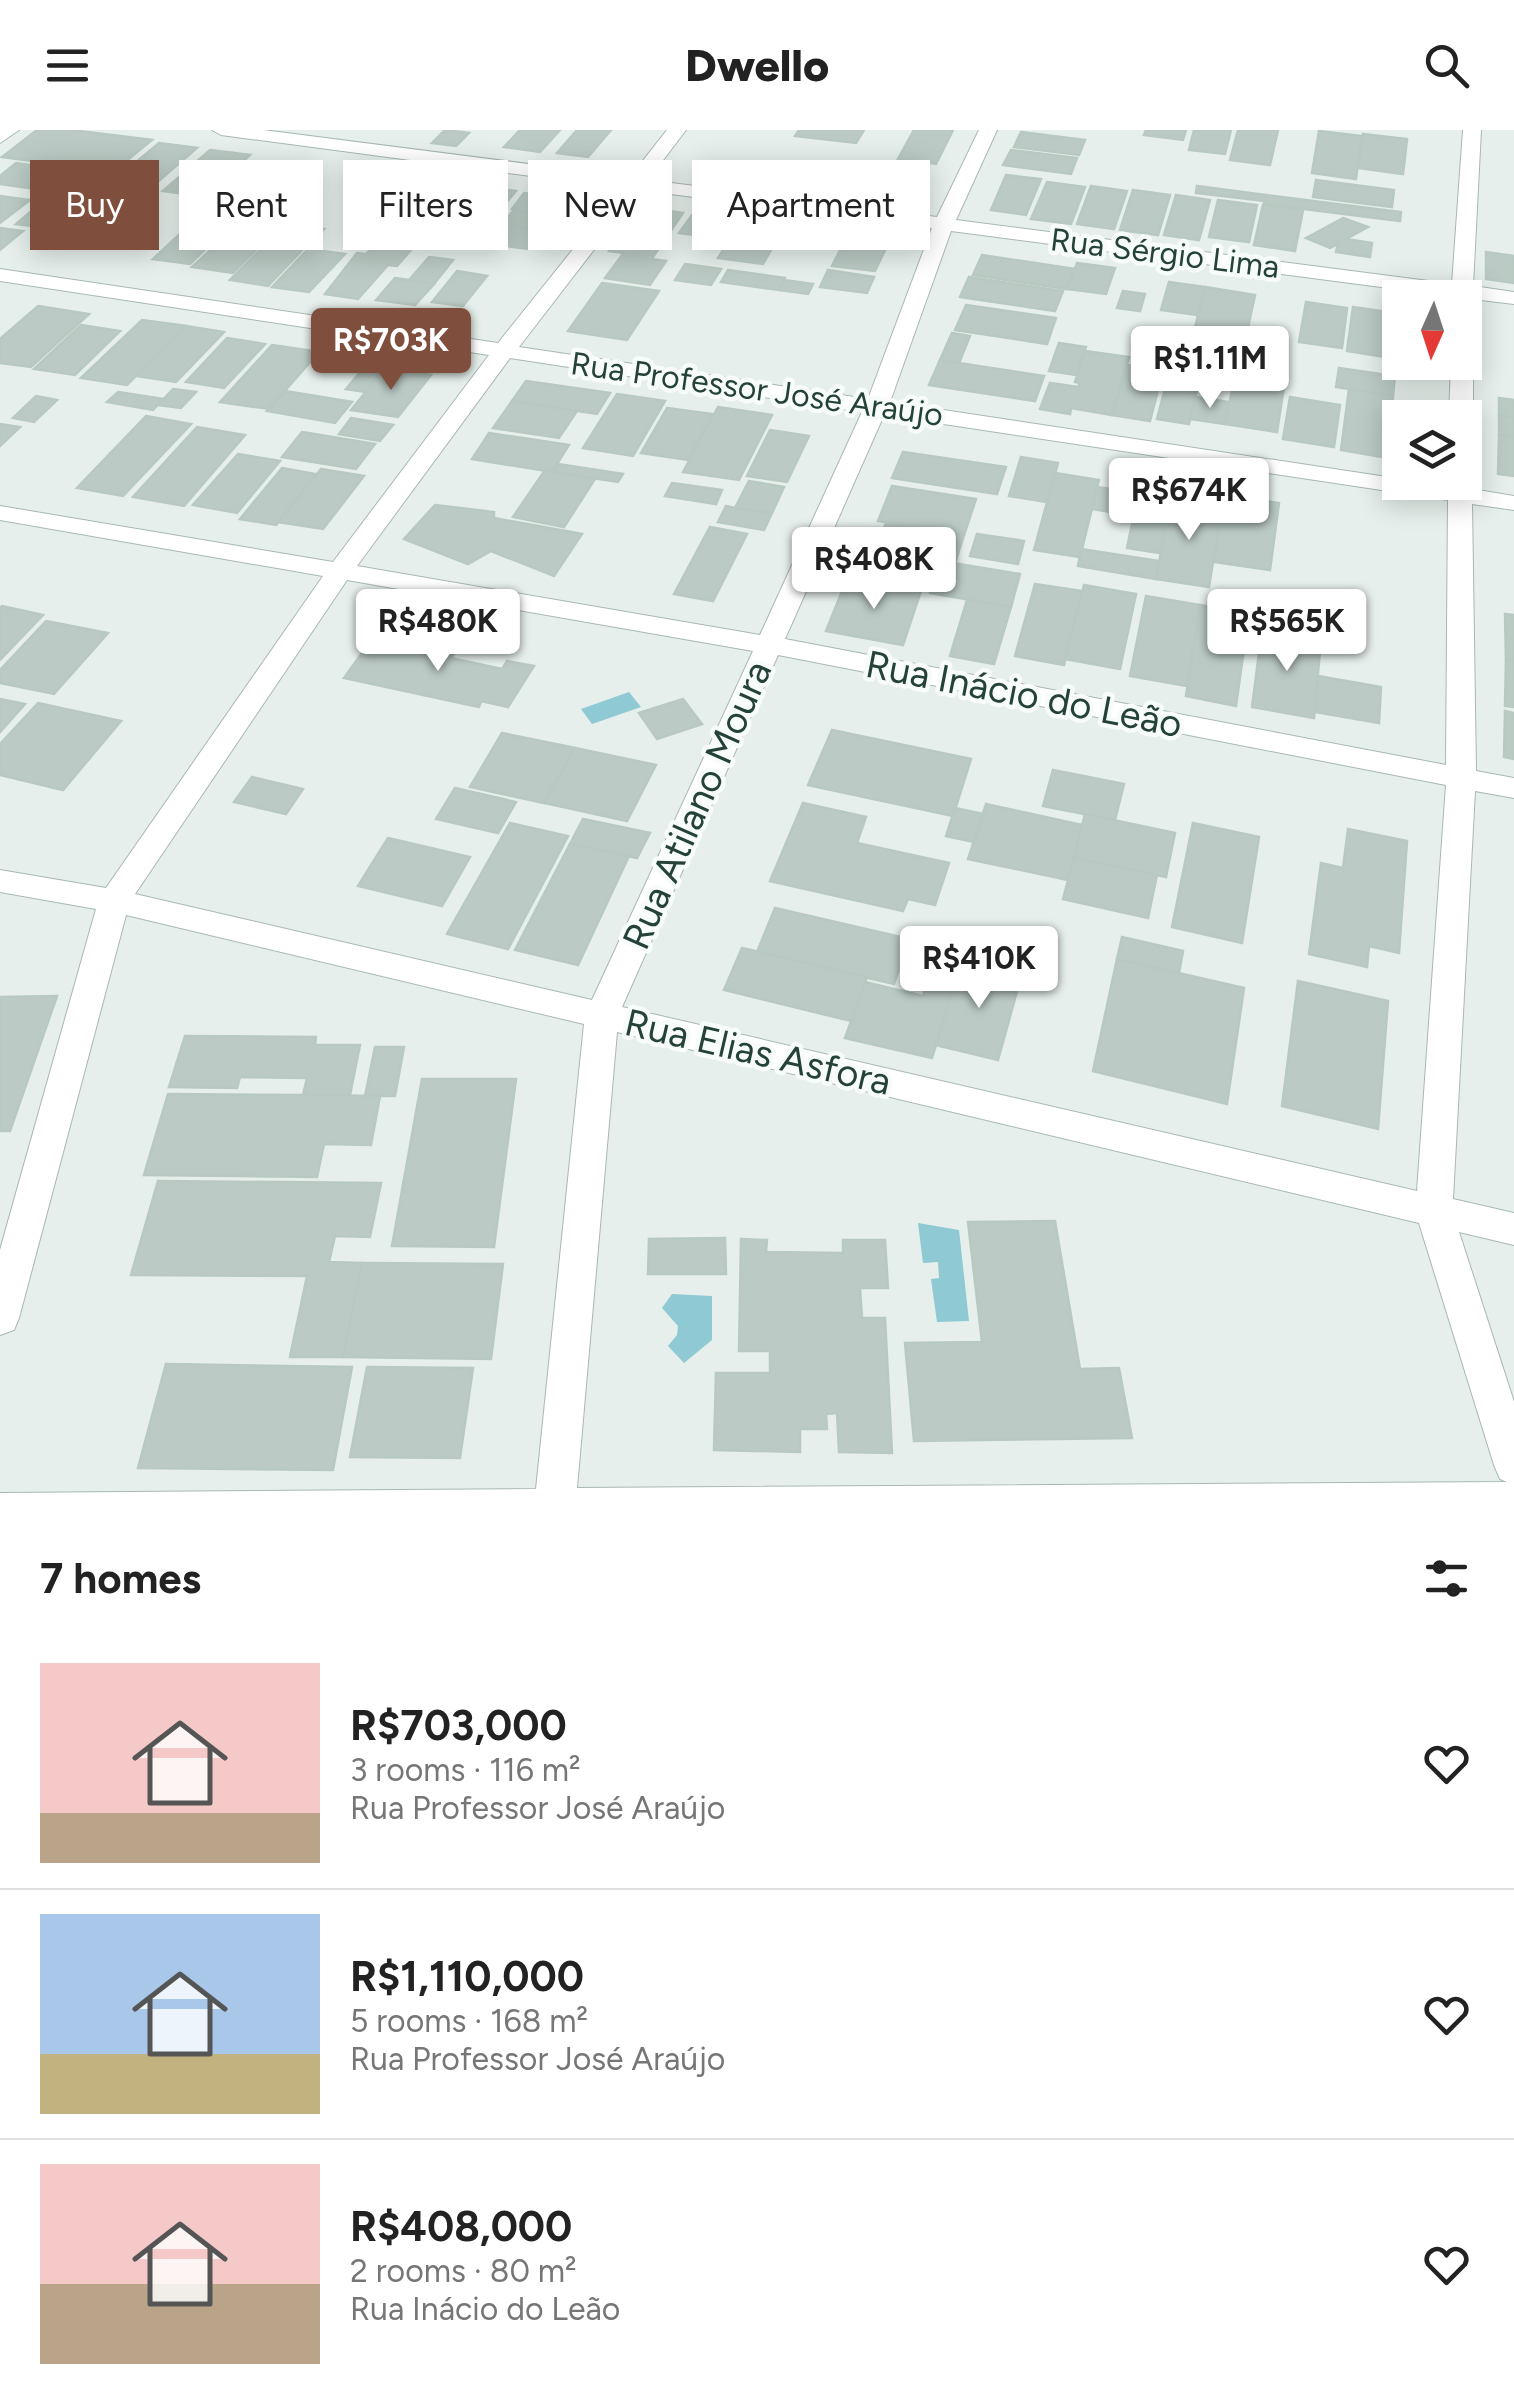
<!DOCTYPE html>
<html lang="en">
<head>
<meta charset="utf-8">
<style>
  :root { --surface:#fff; --page:#f6f6f6; --text:#222; --muted:#767676; --line:#e0e0e0; --accent:#804e3d }
  body { margin:0; font-family:Figtree,sans-serif; background:var(--page); color:var(--text); height:100vh; display:flex; flex-direction:column; font-size:38px; white-space:nowrap }
  * { box-sizing:border-box; margin:0 }
  p { font-size:32px; color:var(--muted) }
  .icon { flex:none; width:55px; height:55px; fill:none; stroke:currentColor; stroke-width:2; stroke-linecap:round; stroke-linejoin:round }
  .map { position:relative; height:1388px; overflow:hidden }
  .sheet { display:flex; flex-direction:column; background:var(--surface); flex:1 }
  .sheet>* { flex:none }
  .top-card { position:absolute; left:30px; top:30px; width:1000px; height:90px; display:flex; gap:20px }
  .needle { width:65px; rotate:183deg }
  .tools { position:absolute; left:1382px; top:150px; display:grid; gap:20px }
  .tools a { display:grid; place-items:center; width:100px; height:100px; border-radius:0px; background:var(--surface); box-shadow:0 5px 25px #0003; font-size:50px }
  .price { position:absolute; translate:-50% -85px; padding:0 22px; border-radius:10px; background:#fff; color:#222; font-size:32px; line-height:65px; filter:drop-shadow(0 2px 5px #0008) }
  .price::after { content:''; position:absolute; left:50%; top:60px; width:30px; height:22px; margin-left:-15px; background:inherit; clip-path:polygon(0 0,100% 0,50% 100%) }
  .price.on { background:var(--accent); color:#fff }
  ul { padding:0; list-style:none }
  li { display:flex; align-items:center; gap:30px; height:250px; padding:0 40px }
  li+li { border-top:2px solid var(--line) }
  li span { display:grid; place-items:center; flex:none; width:280px; height:200px; border-radius:0px; color:#555 }
  li>.icon { margin-inline-start:auto }
  span .icon { width:120px; height:120px; fill:#fffc; stroke-width:1 }
  li b { font-size:42px }
  h2 { display:flex; justify-content:space-between; align-items:center; height:120px; padding:0 40px; font-size:42px }
  .tag { padding:0 35px; border-radius:0px; background:var(--surface); box-shadow:0 5px 25px #0003; font-size:35px; line-height:90px }
  .tag.on { background:var(--accent); color:#fff }
  header { display:flex; justify-content:space-between; align-items:center; height:130px; padding:0 40px; background:var(--surface); font-size:45px; font-weight:800 }
  .map>svg:first-child { display:block }
  .water { fill:#8ec9d4 }
  .building { fill:#bbcac4; stroke:#b8c9c2; stroke-width:2.5 }
  .lines { fill:none; stroke-linecap:round; stroke-linejoin:round }
  .minor-casing { stroke:#a8b8b2; stroke-width:2 }
  .minor { fill:#fff; fill-rule:evenodd }
  .labels { text-anchor:middle; stroke-width:9; stroke-linejoin:round; paint-order:stroke }
  .far-street-label { font-size:32px; fill:#24423a; stroke:#f7fbf9 }
  .street-label { font-size:38px; fill:#24423a; stroke:#f7fbf9 }
</style>
</head>
<body>
<header><svg class="icon" aria-label="menu" viewBox="0 0 24 24"><path d="M4 6h16M4 12h16M4 18h16"/></svg>Dwello<svg class="icon" aria-label="search" viewBox="0 0 24 24"><circle cx="10" cy="10" r="6"/><path d="M15 15l6 6"/></svg></header>
<div class="map">
<svg width="1514" height="1388" viewBox="0 0 1514 1388">
  <rect width="100%" height="100%" fill="#e6efeb"/>
  <g class="water">
    <path d="M629,562L641,577L592,594L581,579Z"/>
    <path d="M918,1093L959,1100L969,1191L937,1192L931,1149L939,1148L938,1132L923,1133Z"/>
    <path d="M672,1164L712,1166V1210L684,1233L668,1216L677,1205L678,1196L662,1178Z"/>
  </g>
  <g class="building">
    <path d="M37,0H71L152,10L113,42L2,27Z"/>
    <path d="M445,0L469,3L456,16L432,13Z"/>
    <path d="M520,0H560L540,22L504,17Z"/>
    <path d="M577,0H611L588,27L557,23Z"/>
    <path d="M799,0H864L856,13L795,6Z"/>
    <path d="M914,0H953L936,34L898,29Z"/>
    <path d="M1146,0H1186L1183,10L1144,5Z"/>
    <path d="M1194,0H1231L1225,24L1189,20Z"/>
    <path d="M1238,0H1278L1270,35L1230,30Z"/>
    <path d="M1319,1L1362,6L1356,49L1312,43Z"/>
    <path d="M1021,2L1085,10L1079,25L1014,17Z"/>
    <path d="M1363,4L1407,9L1403,44L1358,38Z"/>
    <path d="M159,13L197,18L146,62L106,57Z"/>
    <path d="M210,20L250,25L205,67L163,61Z"/>
    <path d="M1011,20L1077,28L1071,44L1003,35Z"/>
    <path d="M16,33L102,45L78,65L0,54V46Z"/>
    <path d="M1006,45L1041,49L1026,85L991,80Z"/>
    <path d="M806,48L844,53L838,64L799,59Z"/>
    <path d="M1316,50L1394,60L1392,77L1313,67Z"/>
    <path d="M1047,52L1085,57L1071,94L1031,89Z"/>
    <path d="M476,56L516,61L471,114L430,109Z"/>
    <path d="M867,56L918,63L912,74L861,67Z"/>
    <path d="M1091,56L1127,61L1114,99L1077,94Z"/>
    <path d="M1197,56L1266,65L1264,71L1196,63Z"/>
    <path d="M1133,60L1170,65L1158,105L1120,100Z"/>
    <path d="M524,63L571,69L559,85L512,79Z"/>
    <path d="M214,64L257,70L238,87L194,81Z"/>
    <path d="M1176,65L1210,70L1199,110L1164,105Z"/>
    <path d="M1266,65L1401,82L1400,91L1264,74Z"/>
    <path d="M0,66L30,70L0,93Z"/>
    <path d="M1218,70L1257,75L1249,112L1209,107Z"/>
    <path d="M1263,75L1303,80L1295,121L1254,115Z"/>
    <path d="M640,77L683,83L653,127L609,121Z"/>
    <path d="M35,78L58,81L40,97L16,94Z"/>
    <path d="M513,81L538,84L527,98L502,95Z"/>
    <path d="M692,85L721,88L709,107L679,103Z"/>
    <path d="M241,88L281,93L273,101L232,96Z"/>
    <path d="M1343,88L1368,97L1346,109L1372,113L1370,127L1336,122L1338,114L1330,118L1306,108Z"/>
    <path d="M740,93L783,99L763,134L718,128Z"/>
    <path d="M287,94L324,99L315,108L278,103Z"/>
    <path d="M500,94L527,98L543,100L528,119L485,113Z"/>
    <path d="M0,98L23,101L1,119Z"/>
    <path d="M184,100L220,105L190,134L153,129Z"/>
    <path d="M231,101L270,106L233,143L192,137Z"/>
    <path d="M381,108L417,113L397,136L388,135L358,169L325,164L357,123L366,124Z"/>
    <path d="M269,111L306,116L268,156L230,150Z"/>
    <path d="M844,112L886,118L875,141L832,136Z"/>
    <path d="M308,119L345,124L309,162L272,157Z"/>
    <path d="M1486,122L1514,126V153L1486,149Z"/>
    <path d="M622,125L666,131L650,155L605,148Z"/>
    <path d="M982,125L1075,139L1067,159L973,145Z"/>
    <path d="M429,127L453,130L434,154L409,150Z"/>
    <path d="M1077,133L1115,138L1106,164L1067,159Z"/>
    <path d="M685,134L721,139L711,155L675,150Z"/>
    <path d="M728,140L785,148L779,160L721,152Z"/>
    <path d="M828,140L874,147L867,163L820,157Z"/>
    <path d="M457,141L487,146L463,176L432,172Z"/>
    <path d="M969,147L1063,161L1055,181L960,167Z"/>
    <path d="M395,148L409,150L434,154L415,175L376,170Z"/>
    <path d="M784,150L813,154L808,164L779,160Z"/>
    <path d="M1169,152L1205,157L1198,185L1161,180Z"/>
    <path d="M602,153L659,161L627,210L568,201Z"/>
    <path d="M1205,157L1255,165L1243,221L1191,214Z"/>
    <path d="M1123,161L1145,164L1140,181L1117,178Z"/>
    <path d="M1306,172L1347,178L1342,218L1299,212Z"/>
    <path d="M966,175L1056,188L1047,214L955,200Z"/>
    <path d="M38,176L89,184L31,237L0,233V209Z"/>
    <path d="M1353,177L1395,183L1392,228L1347,221Z"/>
    <path d="M142,190L186,196L127,255L81,248Z"/>
    <path d="M81,195L120,201L75,245L34,239Z"/>
    <path d="M186,196L224,202L176,252L136,246Z"/>
    <path d="M952,203L970,206L959,233L940,230Z"/>
    <path d="M227,208L265,214L224,258L186,252Z"/>
    <path d="M1059,213L1086,217L1077,245L1049,241Z"/>
    <path d="M272,215L319,222L269,279L220,272Z"/>
    <path d="M1085,221L1129,227L1112,285L1071,278L1070,284L1040,279L1050,253L1078,257L1080,253L1075,252Z"/>
    <path d="M940,230L959,233L1044,246L1035,271L929,255Z"/>
    <path d="M1172,232L1202,236L1189,294L1157,289Z"/>
    <path d="M366,235L385,238L365,262L346,259Z"/>
    <path d="M1127,235L1163,241L1150,291L1112,285Z"/>
    <path d="M1237,237L1286,244L1277,302L1225,294Z"/>
    <path d="M385,238L431,245L398,287L351,280Z"/>
    <path d="M1339,238L1395,246L1393,266L1336,257Z"/>
    <path d="M526,251L610,263L597,284L512,271Z"/>
    <path d="M173,259L196,262L181,278L158,275Z"/>
    <path d="M1349,259L1393,266L1388,328L1341,320Z"/>
    <path d="M285,261L352,272L335,293L267,281Z"/>
    <path d="M118,262L163,269L153,280L107,272Z"/>
    <path d="M617,264L665,271L633,326L583,318Z"/>
    <path d="M36,266L57,270L34,292L13,288Z"/>
    <path d="M1195,267L1229,272L1225,294L1190,289Z"/>
    <path d="M1290,267L1340,275L1334,317L1283,309Z"/>
    <path d="M1499,268L1514,270V288L1499,286Z"/>
    <path d="M512,271L577,281L559,308L493,298Z"/>
    <path d="M718,277L772,285L739,350L683,342Z"/>
    <path d="M667,278L712,284L688,330L641,323Z"/>
    <path d="M146,286L191,294L123,366L77,358Z"/>
    <path d="M1499,286L1514,288V307L1499,305Z"/>
    <path d="M351,288L393,295L380,311L339,304Z"/>
    <path d="M0,294L20,297L0,316Z"/>
    <path d="M197,297L245,305L184,376L133,367Z"/>
    <path d="M770,300L809,306L787,352L747,346Z"/>
    <path d="M302,302L375,314L356,339L282,327Z"/>
    <path d="M489,303L569,315L552,342L472,329Z"/>
    <path d="M1499,305L1514,307V346L1498,344Z"/>
    <path d="M903,322L1006,337L997,364L892,348Z"/>
    <path d="M238,324L280,331L237,383L193,375Z"/>
    <path d="M1021,327L1058,333L1047,372L1009,366Z"/>
    <path d="M558,334L623,344L618,352L552,342Z"/>
    <path d="M282,338L316,344L276,395L240,389Z"/>
    <path d="M321,339L364,346L323,399L278,392Z"/>
    <path d="M545,340L595,349L564,397L513,387Z"/>
    <path d="M1055,343L1099,350L1080,427L1034,420Z"/>
    <path d="M749,351L784,357L772,383L735,378Z"/>
    <path d="M672,353L722,360L716,374L665,366Z"/>
    <path d="M892,356L976,369L964,405L878,391Z"/>
    <path d="M1097,357L1171,368L1167,391L1092,379Z"/>
    <path d="M1224,365L1279,373L1270,440L1214,432Z"/>
    <path d="M1171,368L1222,376L1209,457L1156,449Z"/>
    <path d="M435,375L494,382V388L582,404L554,446L491,421L468,434L404,409Z"/>
    <path d="M726,376L735,378L772,383L764,400L718,392Z"/>
    <path d="M1134,385L1167,391L1160,423L1127,418Z"/>
    <path d="M886,393L964,405L955,433L875,420Z"/>
    <path d="M710,397L747,404L713,471L674,464Z"/>
    <path d="M977,404L1024,411L1018,434L970,426Z"/>
    <path d="M852,417L932,430L921,461L840,448Z"/>
    <path d="M1081,419L1159,431L1156,449L1078,436Z"/>
    <path d="M941,431L1020,444L1011,477L930,463Z"/>
    <path d="M847,449L921,461L903,515L826,501Z"/>
    <path d="M1035,454L1082,461L1064,535L1015,526Z"/>
    <path d="M1084,455L1136,464L1120,539L1065,529Z"/>
    <path d="M1146,466L1200,475L1187,556L1130,546Z"/>
    <path d="M967,470L1011,477L994,534L950,526Z"/>
    <path d="M1200,475L1249,483L1236,576L1186,566Z"/>
    <path d="M2,476L43,485L0,530V478Z"/>
    <path d="M1505,484L1514,485V531L1506,530Z"/>
    <path d="M46,491L108,503L54,564L0,553V540Z"/>
    <path d="M1262,500L1321,510L1314,588L1252,577Z"/>
    <path d="M411,511L457,520L451,528L502,539L507,531L534,536L508,577L481,571L479,577L344,548L370,512L406,519Z"/>
    <path d="M1506,530L1514,531V577L1505,576Z"/>
    <path d="M1318,546L1381,557L1379,593L1315,582Z"/>
    <path d="M0,569L25,574L0,602Z"/>
    <path d="M683,569L702,594L657,609L639,583Z"/>
    <path d="M38,573L121,591L63,660L0,645V614Z"/>
    <path d="M1505,581L1514,583V629L1504,627Z"/>
    <path d="M832,600L971,629L953,686L808,655Z"/>
    <path d="M502,603L575,618L544,673L470,657Z"/>
    <path d="M575,618L656,635L627,691L544,673Z"/>
    <path d="M1053,640L1124,654L1115,690L1043,676Z"/>
    <path d="M252,647L303,659L286,684L234,672Z"/>
    <path d="M455,658L516,672L498,703L436,689Z"/>
    <path d="M803,673L866,687L857,713L949,733L935,775L908,769L903,781L770,751Z"/>
    <path d="M986,674L1082,695L1068,750L968,729Z"/>
    <path d="M955,678L983,684L974,712L946,706Z"/>
    <path d="M1085,684L1175,703L1166,747L1074,728Z"/>
    <path d="M583,689L650,703L637,728L570,714Z"/>
    <path d="M510,693L568,706L508,819L447,804Z"/>
    <path d="M1193,693L1259,707L1242,813L1172,797Z"/>
    <path d="M1348,699L1407,711L1399,823L1369,816L1367,837L1309,824L1321,733L1343,738Z"/>
    <path d="M388,708L470,727L442,776L358,756Z"/>
    <path d="M570,714L629,726L578,835L515,820Z"/>
    <path d="M1074,728L1157,745L1148,788L1063,769Z"/>
    <path d="M775,778L909,809L894,854L757,822Z"/>
    <path d="M1122,807L1183,821L1179,843L1117,829Z"/>
    <path d="M941,809L967,815L932,928L845,908L865,852L923,866Z"/>
    <path d="M742,818L867,847L851,891L724,860Z"/>
    <path d="M1117,829L1244,858L1227,974L1093,941Z"/>
    <path d="M961,833L1021,847L998,930L936,915Z"/>
    <path d="M1298,851L1388,871L1378,999L1282,976Z"/>
    <path d="M57,866L10,1001H0V867Z"/>
    <path d="M185,906L316,907L315,915H360L350,965H303L307,948L240,947L237,958L169,957Z"/>
    <path d="M375,917H404L395,966H365Z"/>
    <path d="M422,949H516L494,1117L392,1116Z"/>
    <path d="M168,964L303,965L380,966L371,1015L324,1014L317,1047L144,1045Z"/>
    <path d="M158,1051L381,1053L370,1107L335,1106L329,1132L362,1133L343,1227H290L307,1146L131,1145Z"/>
    <path d="M1055,1091L1080,1239L1119,1238L1132,1308L914,1311L905,1213L982,1212L968,1092Z"/>
    <path d="M725,1108L726,1144H648L649,1109Z"/>
    <path d="M741,1109L767,1110L766,1122L843,1123V1110H885L888,1158H860L862,1188H885L892,1323L839,1322L837,1283L826,1284L827,1299H800V1322L714,1320L716,1243H770V1221H739Z"/>
    <path d="M362,1133L503,1134L491,1229L343,1227Z"/>
    <path d="M166,1234L352,1237L333,1340L138,1338Z"/>
    <path d="M367,1237L473,1238L460,1328L350,1327Z"/>
  </g>
  <g class="lines">
    <defs>
      <g id="minor">
        <path d="M0,0H19L0,13Z"/>
        <path d="M212,0H263L630,47L667,0H686L648,50L937,87L979,0H997L956,90L1452,154L1463,0H1481L1473,156L1514,162V174L1472,169L1465,174V168L951,101L890,272L1400,349V352L1448,356V352H1465V346L1472,352V359L1514,366V380L1472,374L1476,641L1514,648V668L1475,661L1453,1069L1514,1083V1115L1459,1102L1514,1272V1388H0V1363L536,1359L584,894L126,785L19,1188L14,1200L0,1205V1120L96,779L0,762V740L106,758L323,446L0,390V376L333,432L489,225L0,151V139L498,213L622,58L221,5ZM640,60L932,98L868,269L519,217ZM510,228L862,282L760,505L357,436ZM884,285L1448,370L1446,635L785,509ZM347,450L753,521L592,870L135,764ZM778,525L1446,655L1417,1061L622,877ZM617,902L1419,1093L1494,1335L1500,1349L1507,1352L577,1358Z"/>
        <path d="M1465,226L1473,232V288L1465,294V288H1449L1451,232H1465Z"/>
      </g>
    </defs>
    <use href="#minor" class="minor-casing"/>
    <use href="#minor" class="minor"/>
  </g>
  <g class="labels">
    <g class="far-street-label">
      <text transform="translate(1165 123) rotate(7)" y="11">Rua Sérgio Lima</text>
      <text transform="translate(757 259) rotate(8)" y="11">Rua Professor José Araújo</text>
    </g>
    <g class="street-label">
      <text transform="translate(1024 564) rotate(11)" y="13">Rua Inácio do Leão</text>
      <text transform="translate(697 675) rotate(-66)" y="13">Rua Atilano Moura</text>
      <text transform="translate(758 922) rotate(13)" y="13">Rua Elias Asfora</text>
    </g>
  </g>
</svg>
<div class="tools">
<a><svg class="needle" viewBox="-14 -14 28 28"><path d="M0-13l5 13h-10z" fill="#e53935"/><path d="M0 13l5-13h-10z" fill="#767676"/></svg></a>
<a><svg class="icon" aria-label="layers" viewBox="0 0 24 24"><path d="M12 4l9 5-9 5-9-5zM3 14l9 5 9-5"/></svg></a>
</div>
<b class="price on" style="left:391px;top:263px">R$703K</b>
<b class="price" style="left:1210px;top:281px">R$1.11M</b>
<b class="price" style="left:1189px;top:413px">R$674K</b>
<b class="price" style="left:874px;top:482px">R$408K</b>
<b class="price" style="left:438px;top:544px">R$480K</b>
<b class="price" style="left:1287px;top:544px">R$565K</b>
<b class="price" style="left:979px;top:881px">R$410K</b>
<div class="top-card">
<a class="tag on">Buy</a>
<a class="tag">Rent</a>
<a class="tag">Filters</a>
<a class="tag">New</a>
<a class="tag">Apartment</a>
</div>
</div>
<section class="sheet">
<h2>7 homes<svg class="icon" aria-label="filters" viewBox="0 0 24 24"><path d="M4 7h16M4 17h16"/><circle cx="9" cy="7" r="2"/><circle cx="15" cy="17" r="2"/></svg></h2>
<ul>
<li><span style="background:linear-gradient(#f6c9c9 75%,#b9a48a 0)"><svg class="icon" aria-label="home" viewBox="0 0 24 24"><path d="M3 11l9-7 9 7M6 9v11h12V9"/></svg></span><div><b>R$703,000</b><p>3 rooms · 116 m²</p><p>Rua Professor José Araújo</p></div><svg class="icon" aria-label="heart" viewBox="0 0 24 24"><path d="M12 20l-8-8c-3-5 5-10 8-4 3-6 11-1 8 4z"/></svg></li>
<li><span style="background:linear-gradient(#a9c7e8 70%,#c2b280 0)"><svg class="icon" aria-label="home" viewBox="0 0 24 24"><path d="M3 11l9-7 9 7M6 9v11h12V9"/></svg></span><div><b>R$1,110,000</b><p>5 rooms · 168 m²</p><p>Rua Professor José Araújo</p></div><svg class="icon" aria-label="heart" viewBox="0 0 24 24"><path d="M12 20l-8-8c-3-5 5-10 8-4 3-6 11-1 8 4z"/></svg></li>
<li><span style="background:linear-gradient(#f6c9c9 60%,#b9a48a 0)"><svg class="icon" aria-label="home" viewBox="0 0 24 24"><path d="M3 11l9-7 9 7M6 9v11h12V9"/></svg></span><div><b>R$408,000</b><p>2 rooms · 80 m²</p><p>Rua Inácio do Leão</p></div><svg class="icon" aria-label="heart" viewBox="0 0 24 24"><path d="M12 20l-8-8c-3-5 5-10 8-4 3-6 11-1 8 4z"/></svg></li>
</ul>
</section>
</body>
</html>
